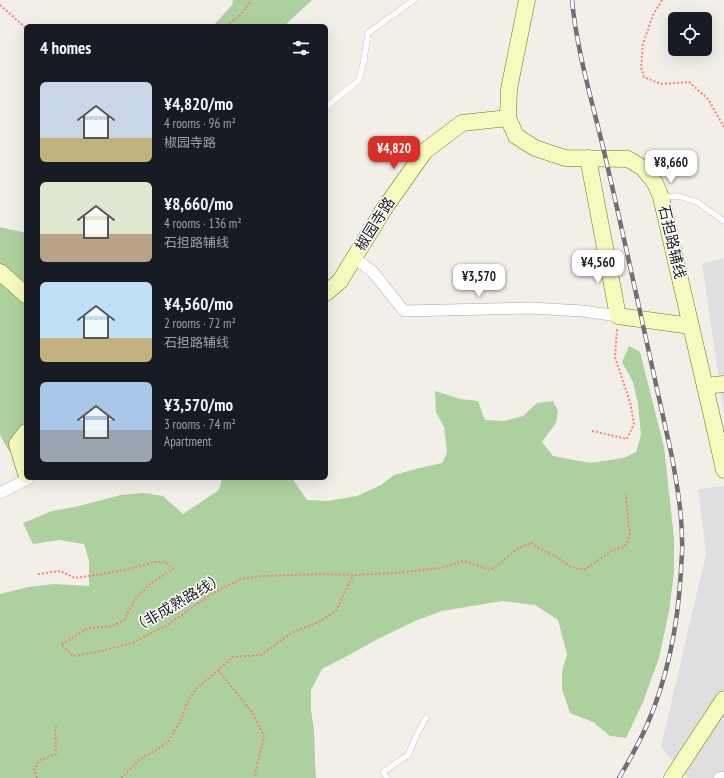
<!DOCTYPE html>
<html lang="en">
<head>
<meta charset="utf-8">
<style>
  :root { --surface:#171b24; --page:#20242c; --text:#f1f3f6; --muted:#9ea1a6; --accent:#d93025 }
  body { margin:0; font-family:"PT Sans Narrow","Noto Sans SC",sans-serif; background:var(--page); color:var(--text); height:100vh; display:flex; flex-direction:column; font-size:15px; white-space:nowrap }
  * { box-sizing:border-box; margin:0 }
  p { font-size:13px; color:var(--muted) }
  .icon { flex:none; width:22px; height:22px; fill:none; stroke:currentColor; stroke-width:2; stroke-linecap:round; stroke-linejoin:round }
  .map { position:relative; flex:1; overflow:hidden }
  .details { position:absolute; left:24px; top:24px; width:304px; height:456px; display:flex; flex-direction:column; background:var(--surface); border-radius:6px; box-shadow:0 4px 16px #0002 }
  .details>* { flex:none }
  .fabs { position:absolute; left:668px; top:12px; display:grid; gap:8px }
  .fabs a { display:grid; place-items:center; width:44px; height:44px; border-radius:6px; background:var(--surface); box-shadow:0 4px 16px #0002; font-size:20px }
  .price { position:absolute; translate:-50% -34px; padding:0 9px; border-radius:8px; background:#fff; color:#222; font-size:13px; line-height:26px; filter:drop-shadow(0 1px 2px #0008) }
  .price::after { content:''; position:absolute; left:50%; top:24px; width:12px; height:9px; margin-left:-6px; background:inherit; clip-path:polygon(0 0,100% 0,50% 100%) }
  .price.current { background:var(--accent); color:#fff }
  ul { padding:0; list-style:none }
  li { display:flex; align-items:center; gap:12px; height:100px; padding:0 16px }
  li span { display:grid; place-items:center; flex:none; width:112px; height:80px; border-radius:6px; color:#555 }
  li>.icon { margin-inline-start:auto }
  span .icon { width:48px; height:48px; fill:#fffc; stroke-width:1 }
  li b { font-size:17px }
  h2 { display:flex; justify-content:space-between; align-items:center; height:48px; padding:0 16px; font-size:17px }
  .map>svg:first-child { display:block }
  .residential { fill:#e0dfdf }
  .forest { fill:#add19e }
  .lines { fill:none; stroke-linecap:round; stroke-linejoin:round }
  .lane-casing { stroke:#a9a9a9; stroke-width:6 }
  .street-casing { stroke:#a9a9a9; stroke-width:12 }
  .secondary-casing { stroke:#707d05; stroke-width:17 }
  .path { stroke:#fa8072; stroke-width:2; stroke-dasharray:2 2; stroke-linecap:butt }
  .lane { stroke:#fff; stroke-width:5.5 }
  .street { stroke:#fff; stroke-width:11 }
  .secondary { stroke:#f7fabf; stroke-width:16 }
  .rail-casing { stroke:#707070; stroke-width:4.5 }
  .rail { stroke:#fff; stroke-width:3; stroke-dasharray:9; stroke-linecap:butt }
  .labels { text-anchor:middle; stroke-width:3; stroke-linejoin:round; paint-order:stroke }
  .street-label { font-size:15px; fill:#222; stroke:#fff }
</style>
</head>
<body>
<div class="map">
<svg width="724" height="778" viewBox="0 0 724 778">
  <rect width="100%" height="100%" fill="#f2efe9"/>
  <g class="residential">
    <path d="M724,258V414L702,264Z"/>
    <path d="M724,486V778H688L661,747L706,554L698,489Z"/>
  </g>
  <g class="forest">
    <path d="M233,0H312L284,26H213L232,5Z"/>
    <path d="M0,227L26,233V449L9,451L0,435Z"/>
    <path d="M629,346L640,352L664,447L674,538V573L669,611L659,658L643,702L626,738L610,736L593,722L570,713L562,689V672L567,654L558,620L535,605L502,601L442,611L415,621L378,639L347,656L322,669L311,690V710L314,731L315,762L316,778H0V594L28,587L54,584L89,586V560L84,544L59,540L33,544L23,523L52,511L75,507L121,495L143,493L163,496L183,514L219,490L222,478H292L307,500L327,501L357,496L381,485L394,475L419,468L442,463L447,453L444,427L436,412L435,391L460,399L478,401L485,420L504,421L523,416L537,403L553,401L558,411L556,423L542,442L553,456L590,463L623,458L636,452L641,435L638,404L633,382L622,362Z"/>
  </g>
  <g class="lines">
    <defs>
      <g id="lane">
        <path d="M326,107L359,80L364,60L368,33L414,0"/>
        <path d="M662,197L678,196L697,202L724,221"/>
        <path d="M387,778L383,772L408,755L418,732L426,718"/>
      </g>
      <g id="street">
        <path d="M354,258L372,271L404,311L531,308L582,311L618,316"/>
        <path d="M0,493L28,479"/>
        <path d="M719,778L724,777"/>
      </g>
      <g id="secondary">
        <path d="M527,0L509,89L508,118L516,136L535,148L565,158L628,159L643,168L655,183L661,197L713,421L724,470"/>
        <path d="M588,158L618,316L691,326"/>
        <path d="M0,272L26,295"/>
        <path d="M326,293L340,281L384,209L425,151L462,123L508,118"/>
        <path d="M705,386L724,384"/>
        <path d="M26,432L17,444L26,474"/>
        <path d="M672,778L724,699"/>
      </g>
    </defs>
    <use href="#lane" class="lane-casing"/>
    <use href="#street" class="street-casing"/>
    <use href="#secondary" class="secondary-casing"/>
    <g class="path">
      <path d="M662,0L653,15L643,44L641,67L644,77L661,84L689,82L708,99L724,127"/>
      <path d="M0,5L26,28"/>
      <path d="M226,26C237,18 245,12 251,0"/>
      <path d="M592,431L627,439L634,424L630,402L615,357L617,329"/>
      <path d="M38,574L60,571L75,578L108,573L138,567L153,562H165L173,569L150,584L135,599L124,620L112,626L88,628L61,645L74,656L101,651L132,643L169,624L197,604L220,589L242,579L261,576L325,574L353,575L394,573L442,568L464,561L490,570L499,564L517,549L531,543L538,548L555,556L571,567L584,570L613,550L624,547L630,536L628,520L626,494"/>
      <path d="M218,670L252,712L264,736L254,778"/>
      <path d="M37,778L34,769L40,760L56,754L55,731L57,724"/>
      <path d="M121,778L140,759L155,751L168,742L181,720L187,703L196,689L233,657L261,655L293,632L319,622L336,611L353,575"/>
    </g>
    <use href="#lane" class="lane"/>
    <use href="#street" class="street"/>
    <use href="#secondary" class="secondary"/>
    <defs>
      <path id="rail" d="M572,0C577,54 594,107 606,160C629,259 650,358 672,457C677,485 682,513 682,541C683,551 681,561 681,571C678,623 668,677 647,725C639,743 629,761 619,778"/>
    </defs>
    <use href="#rail" class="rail-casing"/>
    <use href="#rail" class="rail"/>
  </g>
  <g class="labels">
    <g class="street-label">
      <text transform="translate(375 224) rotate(-58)" y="5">椒园寺路</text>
      <text transform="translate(672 242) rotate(77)" y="5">石担路辅线</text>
      <text transform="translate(178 603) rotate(-30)" y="5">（非成熟路线）</text>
    </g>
  </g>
</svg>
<div class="fabs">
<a><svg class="icon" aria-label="locate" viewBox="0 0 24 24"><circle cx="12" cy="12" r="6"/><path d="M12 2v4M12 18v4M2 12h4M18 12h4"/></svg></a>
</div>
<b class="price current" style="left:394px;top:170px">¥4,820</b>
<b class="price" style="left:671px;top:184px">¥8,660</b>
<b class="price" style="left:598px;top:284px">¥4,560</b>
<b class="price" style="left:479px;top:298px">¥3,570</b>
<section class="details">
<h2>4 homes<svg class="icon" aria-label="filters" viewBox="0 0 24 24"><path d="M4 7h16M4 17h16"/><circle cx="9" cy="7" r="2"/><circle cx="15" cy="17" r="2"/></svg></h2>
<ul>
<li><span style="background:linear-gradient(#c9d6e8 70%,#c2b280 0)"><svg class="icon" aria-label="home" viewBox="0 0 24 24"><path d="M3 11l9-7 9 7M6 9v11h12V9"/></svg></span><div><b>¥4,820/mo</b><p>4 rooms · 96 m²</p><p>椒园寺路</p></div></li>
<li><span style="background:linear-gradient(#dfe7d0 65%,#b9a48a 0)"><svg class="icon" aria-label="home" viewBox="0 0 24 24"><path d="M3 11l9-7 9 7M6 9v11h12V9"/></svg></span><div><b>¥8,660/mo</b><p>4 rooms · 136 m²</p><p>石担路辅线</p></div></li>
<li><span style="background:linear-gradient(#bfe0f5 70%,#c2b280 0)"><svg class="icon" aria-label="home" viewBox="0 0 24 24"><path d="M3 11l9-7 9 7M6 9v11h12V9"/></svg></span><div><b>¥4,560/mo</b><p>2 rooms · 72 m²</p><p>石担路辅线</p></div></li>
<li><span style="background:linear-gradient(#a9c7e8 60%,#9aa5b1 0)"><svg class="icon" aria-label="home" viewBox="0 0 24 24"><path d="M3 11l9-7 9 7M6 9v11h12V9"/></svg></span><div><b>¥3,570/mo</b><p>3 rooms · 74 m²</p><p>Apartment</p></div></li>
</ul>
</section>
</div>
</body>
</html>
